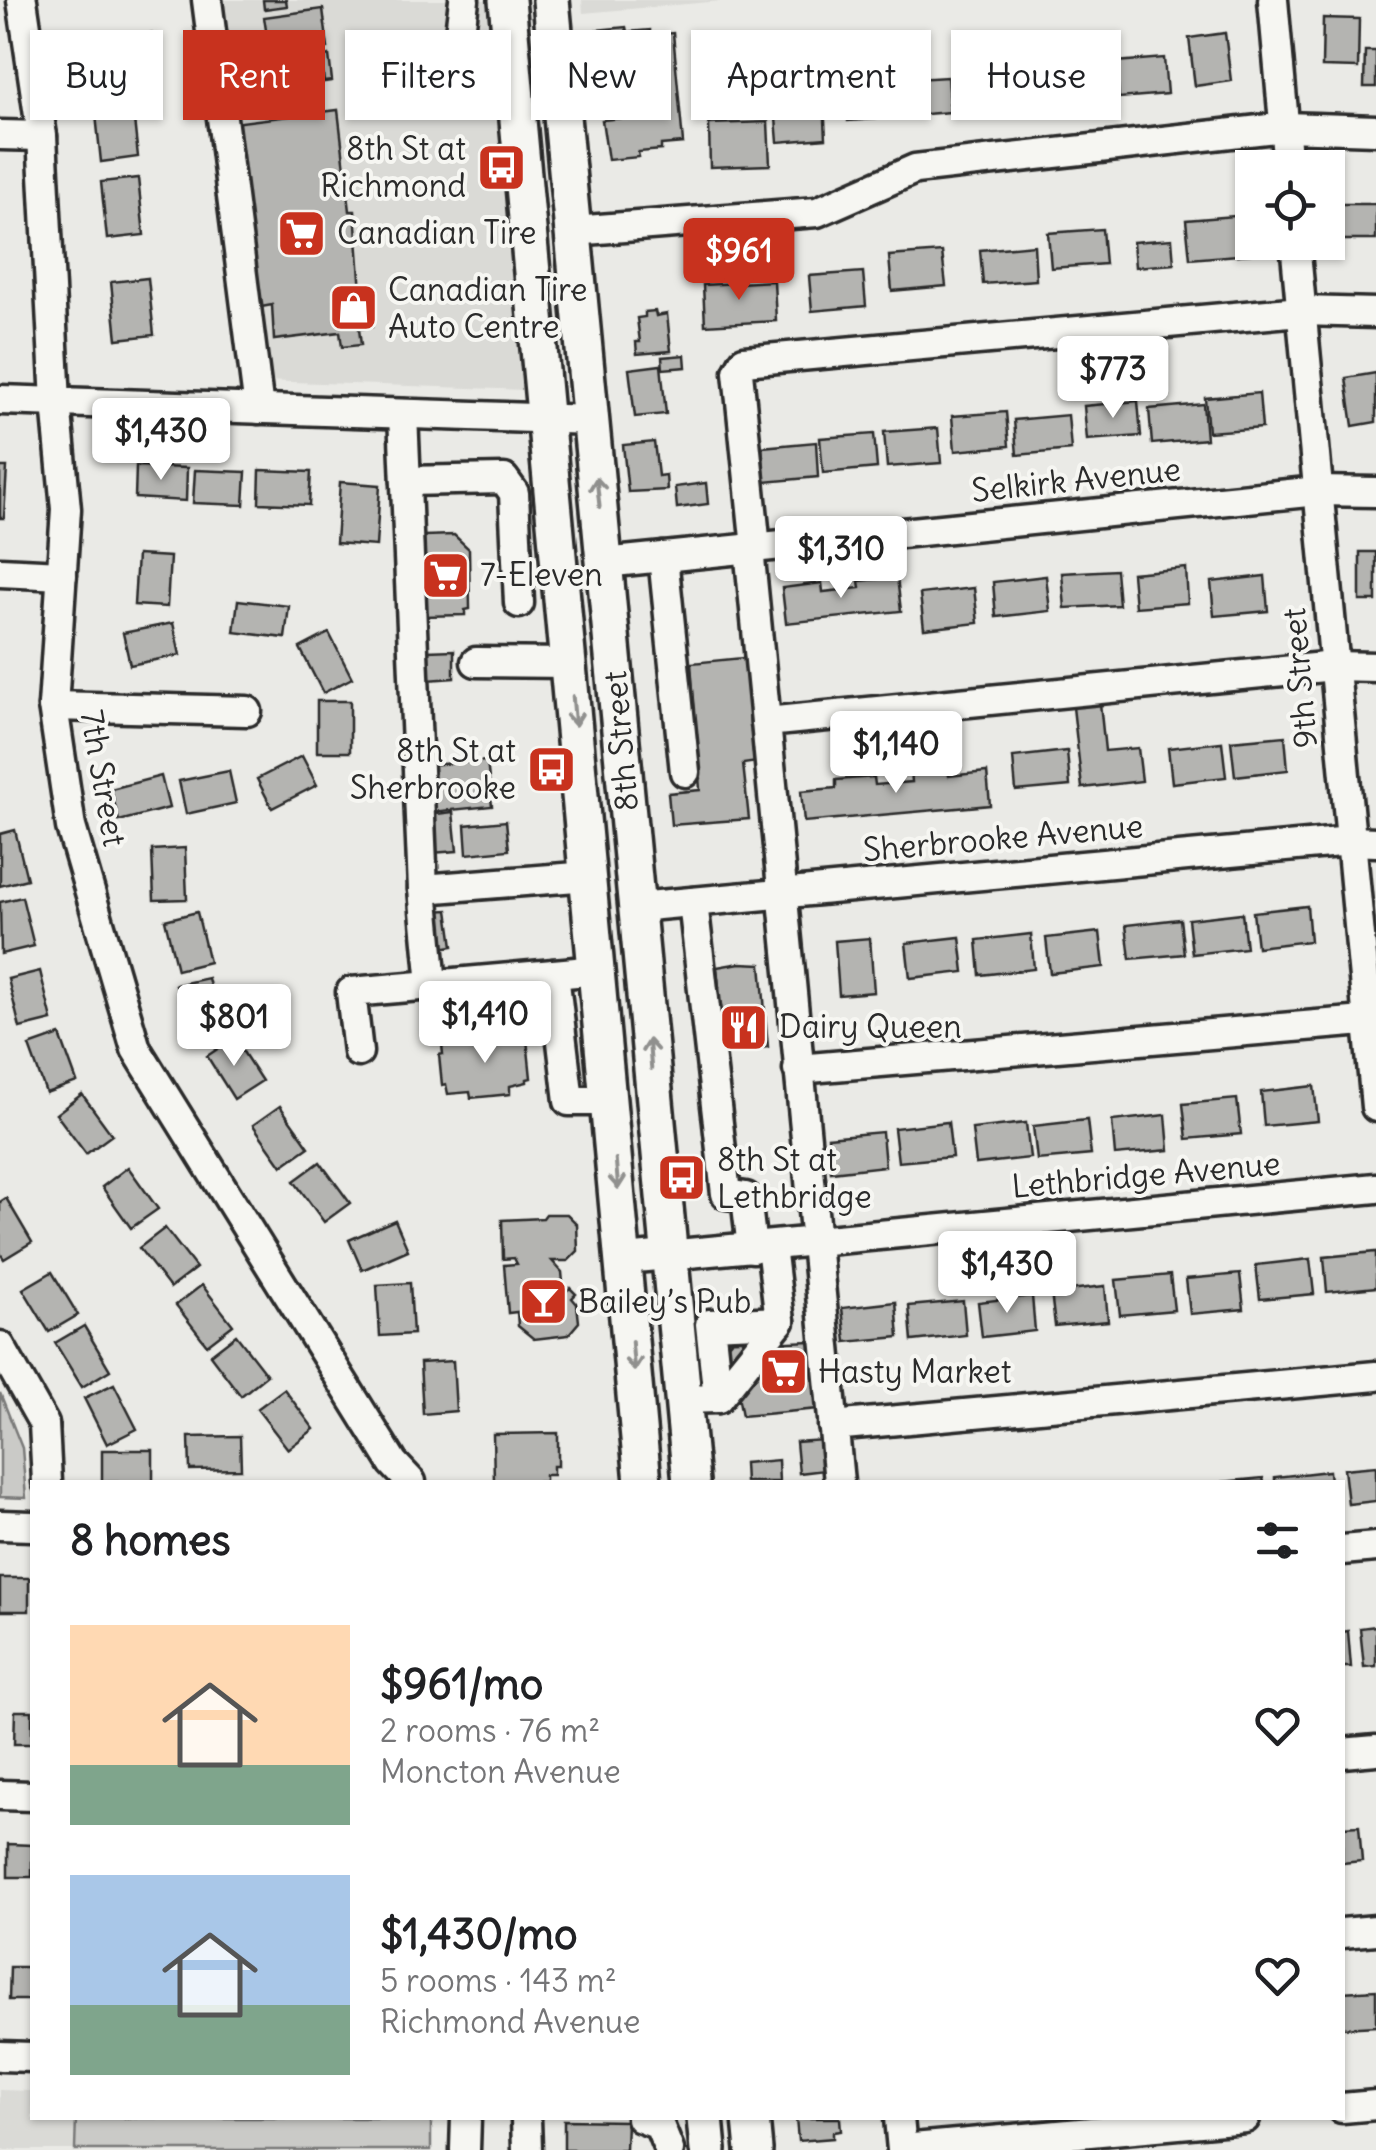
<!DOCTYPE html>
<html lang="en">
<head>
<meta charset="utf-8">
<style>
  :root { --surface:#fff; --page:#f2f2f2; --text:#202124; --muted:#757577; --accent:#c8321e }
  body { margin:0; font-family:Delius,sans-serif; background:var(--page); color:var(--text); height:100vh; display:flex; flex-direction:column; font-size:38px; white-space:nowrap }
  * { box-sizing:border-box; margin:0 }
  p { font-size:32px; color:var(--muted) }
  .icon { flex:none; width:55px; height:55px; fill:none; stroke:currentColor; stroke-width:2; stroke-linecap:round; stroke-linejoin:round }
  .map { position:relative; flex:1; overflow:hidden }
  .details { position:absolute; left:30px; top:1480px; width:1315px; height:640px; display:flex; flex-direction:column; background:var(--surface); border-radius:0px; box-shadow:0 2px 8px #0004 }
  .details>* { flex:none }
  .banner { position:absolute; left:30px; top:30px; width:1318px; height:90px; display:flex; gap:20px }
  .tools { position:absolute; left:1235px; top:150px; display:grid; gap:20px }
  .tools a { display:grid; place-items:center; width:110px; height:110px; border-radius:0px; background:var(--surface); box-shadow:0 2px 8px #0004; font-size:50px }
  .price { position:absolute; translate:-50% -85px; padding:0 22px; border-radius:10px; background:#fff; color:#222; font-size:32px; line-height:65px; filter:drop-shadow(0 2px 5px #0008) }
  .price::after { content:''; position:absolute; left:50%; top:60px; width:30px; height:22px; margin-left:-15px; background:inherit; clip-path:polygon(0 0,100% 0,50% 100%) }
  .price.current { background:var(--accent); color:#fff }
  ul { padding:0; list-style:none }
  li { display:flex; align-items:center; gap:30px; height:250px; padding:0 40px }
  li span { display:grid; place-items:center; flex:none; width:280px; height:200px; border-radius:0px; color:#555 }
  li>.icon { margin-inline-start:auto }
  span .icon { width:120px; height:120px; fill:#fffc; stroke-width:1 }
  li b { font-size:42px }
  h2 { display:flex; justify-content:space-between; align-items:center; height:120px; padding:0 40px; font-size:42px }
  .chip { padding:0 35px; border-radius:0px; background:var(--surface); box-shadow:0 2px 8px #0004; font-size:35px; line-height:90px }
  .chip.current { background:var(--accent); color:#fff }
  .map>svg:first-child { display:block }
  .built { fill:#dadad6 }
  .green { fill:#cacac7; stroke:#7a7a79; stroke-width:2.5 }
  .building { fill:#b4b4b1; stroke:#2b2b2b; stroke-width:2.5 }
  .lines { fill:none; stroke-linecap:round; stroke-linejoin:round }
  .minor-casing { stroke:#2b2b2b; stroke-width:35 }
  .major-casing { stroke:#2b2b2b; stroke-width:42 }
  .minor { stroke:#f6f6f2; stroke-width:28 }
  .major { stroke:#f6f6f2; stroke-width:35 }
  .oneway { stroke:#90908e }
  .labels { text-anchor:middle; stroke-width:8; stroke-linejoin:round; paint-order:stroke }
  .poi-label { font-size:32px; fill:#2b2b2b; stroke:#f6f6f2; text-anchor:start }
  .street-label { font-size:32px; fill:#2b2b2b; stroke:#f6f6f2 }
</style>
</head>
<body>
<div class="map">
<svg width="1376" height="2150" viewBox="0 0 1376 2150">
  <rect width="100%" height="100%" fill="#eaeae6"/>
  <filter id="ink" filterUnits="userSpaceOnUse"><feTurbulence type="fractalNoise" baseFrequency=".01" numOctaves="2"/><feDisplacementMap in="SourceGraphic" scale="20" xChannelSelector="R" yChannelSelector="G"/><feConvolveMatrix kernelMatrix="1 2 1 2 8 2 1 2 1" color-interpolation-filters="sRGB"/></filter>
  <g filter="url(#ink)">
    <g class="built">
      <path d="M218,0H490L526,390L262,381Z"/>
      <path d="M582,0H733L583,13Z"/>
      <path d="M0,2090L32,2091V2118H431V2150H0Z"/>
    </g>
    <g class="green">
      <path d="M0,1393L22,1448L26,1498L0,1497Z"/>
      <path d="M76,2118H431V2150H75Z"/>
    </g>
    <g class="building">
      <path d="M263,0H286L287,6L264,9Z"/>
      <path d="M323,9L328,48L270,56L264,17Z"/>
      <path d="M1323,18L1359,19L1358,68L1322,67Z"/>
      <path d="M626,27L627,32L650,30V35L673,33L683,143L661,145V150L638,152L639,157L608,160L602,120L622,118V112L639,111L636,71L619,73L618,67L597,69V30Z"/>
      <path d="M151,33L158,73L95,83L88,43Z"/>
      <path d="M1225,33L1231,81L1195,86L1189,38Z"/>
      <path d="M885,38L889,93L875,94L876,119L848,121L846,97L833,98L829,41Z"/>
      <path d="M1365,51H1376V87H1364Z"/>
      <path d="M329,55L332,81L324,82L321,57Z"/>
      <path d="M1164,58L1167,94L1119,98L1116,62Z"/>
      <path d="M313,64L315,77L285,82L283,68Z"/>
      <path d="M1088,66L1091,101L1043,105L1039,69Z"/>
      <path d="M1019,70L1022,106L973,110L970,74Z"/>
      <path d="M947,77L950,112L901,116L899,80Z"/>
      <path d="M316,79L317,93L287,96L285,83Z"/>
      <path d="M132,101L138,157L101,162L95,105Z"/>
      <path d="M824,102L826,138L778,142L775,106Z"/>
      <path d="M338,110L350,211H355L361,292H368L372,327L359,329L361,345L342,347L340,332L274,340L272,305L256,308L233,123Z"/>
      <path d="M768,122L770,165L710,167L709,124Z"/>
      <path d="M138,178L144,235L107,239L101,182Z"/>
      <rect x="1330" y="204" width="46" height="36"/>
      <path d="M1247,215L1250,254L1190,259L1186,220Z"/>
      <path d="M1102,229L1105,264L1051,268L1048,233Z"/>
      <path d="M1172,239L1174,264L1135,267L1133,242Z"/>
      <path d="M1034,245L1036,280L983,284L980,250Z"/>
      <path d="M942,252L946,286L892,291L889,256Z"/>
      <path d="M863,272L866,306L812,311L809,276Z"/>
      <path d="M148,278L154,335L117,339L111,282Z"/>
      <path d="M774,281L776,321L705,325L703,285Z"/>
      <path d="M655,311L656,316L667,314L671,351L637,354L636,342H640L637,318L645,317V312Z"/>
      <path d="M685,355L686,367L663,369L662,357Z"/>
      <path d="M661,365L666,414L635,417L629,369Z"/>
      <path d="M1376,373V422L1353,426L1346,378Z"/>
      <path d="M1259,393L1262,428L1208,432L1205,398Z"/>
      <path d="M1138,401L1141,436L1087,440L1084,406Z"/>
      <path d="M1203,404L1206,439L1152,444L1149,409Z"/>
      <path d="M1006,412L1009,446L955,451L952,416Z"/>
      <path d="M1068,415L1071,450L1017,455L1014,420Z"/>
      <path d="M938,428L941,463L887,467L884,432Z"/>
      <path d="M874,434L877,468L823,473L820,438Z"/>
      <path d="M654,442L658,476L666,475L667,490L628,492L623,445Z"/>
      <path d="M816,442L818,477L765,482L762,447Z"/>
      <path d="M136,466L187,468L186,501L135,498Z"/>
      <path d="M0,467H7L4,518H0Z"/>
      <path d="M195,470L246,472L244,505L193,503Z"/>
      <path d="M260,470L311,472L309,505L259,503Z"/>
      <path d="M340,482L380,485L376,546L336,543Z"/>
      <path d="M706,483L708,504L677,508L675,487Z"/>
      <path d="M454,535L469,549L470,609L465,610V615L422,616L419,542H424V536Z"/>
      <rect x="1360" y="552" width="16" height="49"/>
      <path d="M137,555L170,557L167,607L134,605Z"/>
      <path d="M1186,568L1188,603L1135,607L1132,573Z"/>
      <path d="M1116,570L1119,605L1065,608L1062,573Z"/>
      <path d="M1046,576L1050,611L996,617L993,582Z"/>
      <path d="M1265,576L1268,611L1214,616L1211,582Z"/>
      <path d="M897,577L901,611L786,623L782,588L822,583L823,592L860,588L859,581Z"/>
      <path d="M974,588L978,623L924,629L920,594Z"/>
      <path d="M238,600L289,606L285,638L234,632Z"/>
      <path d="M173,623L180,655L130,665L123,633Z"/>
      <path d="M329,633L352,678L323,693L300,648Z"/>
      <path d="M454,650V678L428,680L427,651Z"/>
      <path d="M752,657L757,762L743,764L749,819L671,825L668,793L700,790L691,663Z"/>
      <rect x="317" y="701" width="33" height="51"/>
      <path d="M1100,703L1105,751L1138,748L1142,781L1082,788L1073,707Z"/>
      <path d="M1285,736L1288,770L1235,776L1231,741Z"/>
      <path d="M1222,742L1226,777L1172,783L1168,748Z"/>
      <path d="M1067,751L1070,786L1016,791L1013,757Z"/>
      <path d="M302,756L317,785L272,808L257,779Z"/>
      <path d="M487,761L492,806L431,812L426,765Z"/>
      <path d="M948,768L949,776L987,772L990,805L804,822L801,791L836,788V780L874,777L875,785L912,782L911,771Z"/>
      <path d="M229,771L236,803L186,814L179,781Z"/>
      <path d="M161,776L169,808L119,821L111,789Z"/>
      <path d="M453,812L457,851L432,853L428,815Z"/>
      <path d="M506,821L509,850L467,854L465,825Z"/>
      <path d="M15,830L27,879L0,886V834Z"/>
      <path d="M185,848L187,899L154,900L152,850Z"/>
      <path d="M22,897L34,946L1,954L0,902Z"/>
      <path d="M1307,906L1310,941L1257,947L1253,912Z"/>
      <path d="M448,910L453,946L440,948L434,911Z"/>
      <path d="M197,912L209,962L177,970L165,920Z"/>
      <path d="M1242,913L1246,948L1192,954L1188,919Z"/>
      <path d="M1180,919L1184,954L1130,959L1126,925Z"/>
      <path d="M1100,932L1104,967L1050,973L1046,938Z"/>
      <path d="M1031,934L1034,969L980,975L977,940Z"/>
      <path d="M960,937L964,972L910,978L906,943Z"/>
      <path d="M870,938L874,992L839,995L835,941Z"/>
      <path d="M740,963L761,964L768,1047L725,1051L721,1006L714,1007L712,987H719L717,967Z"/>
      <path d="M40,971L52,1020L20,1028L8,979Z"/>
      <path d="M208,978L220,1027L187,1035L176,985Z"/>
      <path d="M505,1033L506,1041L527,1039L531,1078L527,1079V1082L510,1086V1094L471,1098L470,1092L448,1094L446,1084L442,1085L439,1055L443,1054L442,1045L466,1043V1037Z"/>
      <path d="M60,1035L77,1082L46,1093L29,1046Z"/>
      <path d="M234,1038L262,1081L234,1099L207,1056Z"/>
      <path d="M1314,1086L1318,1121L1264,1126L1261,1092Z"/>
      <path d="M82,1094L112,1135L86,1154L56,1114Z"/>
      <path d="M1237,1099L1241,1134L1187,1139L1183,1104Z"/>
      <path d="M280,1106L309,1147L282,1166L253,1125Z"/>
      <path d="M1166,1115L1169,1150L1115,1155L1112,1121Z"/>
      <path d="M1087,1120L1091,1155L1037,1160L1033,1126Z"/>
      <path d="M948,1122L952,1157L898,1162L894,1128Z"/>
      <path d="M1026,1123L1030,1158L976,1164L972,1129Z"/>
      <path d="M882,1132L885,1166L831,1172L828,1137Z"/>
      <path d="M320,1162L350,1203L324,1222L294,1181Z"/>
      <path d="M128,1167L158,1209L131,1228L102,1187Z"/>
      <path d="M6,1198L32,1242L4,1259L0,1253V1202Z"/>
      <path d="M546,1214H567L577,1224L578,1251L568,1261H552L562,1272L564,1293L570,1288L576,1294L572,1298L577,1304L579,1322L568,1335L534,1339L518,1326L517,1312L508,1313L504,1265L517,1264L514,1258L503,1259L502,1220L543,1218Z"/>
      <path d="M395,1220L408,1250L362,1270L349,1240Z"/>
      <path d="M165,1228L196,1268L170,1288L139,1248Z"/>
      <path d="M1376,1252V1287L1327,1292L1324,1257Z"/>
      <path d="M1310,1259L1314,1294L1260,1299L1256,1265Z"/>
      <path d="M52,1272L78,1315L49,1332L23,1289Z"/>
      <path d="M1240,1274L1244,1309L1190,1314L1186,1279Z"/>
      <path d="M1170,1275L1174,1310L1120,1315L1116,1280Z"/>
      <path d="M410,1283L413,1334L380,1336L377,1285Z"/>
      <path d="M202,1285L233,1325L207,1345L176,1305Z"/>
      <path d="M1105,1286L1108,1321L1055,1326L1051,1292Z"/>
      <path d="M1032,1296L1035,1331L982,1337L978,1302Z"/>
      <path d="M963,1301L966,1335L912,1341L909,1306Z"/>
      <path d="M896,1302L899,1337L846,1342L842,1308Z"/>
      <path d="M84,1326L110,1370L82,1387L55,1343Z"/>
      <path d="M739,1331L757,1346L736,1371L718,1356Z"/>
      <path d="M236,1335L267,1375L241,1396L210,1355Z"/>
      <path d="M811,1341L818,1409L742,1416L738,1395L752,1380L750,1365L768,1343Z"/>
      <path d="M453,1361L456,1411L423,1414L420,1363Z"/>
      <path d="M114,1384L137,1429L107,1444L84,1398Z"/>
      <path d="M284,1389L314,1429L288,1449L257,1409Z"/>
      <path d="M558,1433V1466H553V1475H545V1482H494L493,1434Z"/>
      <path d="M240,1436L241,1469L190,1470L189,1437Z"/>
      <path d="M823,1440L825,1470L799,1473L796,1442Z"/>
      <rect x="102" y="1450" width="51" height="32"/>
      <path d="M778,1460L779,1482H745L744,1463Z"/>
      <path d="M1376,1466V1501L1348,1504L1344,1469Z"/>
      <path d="M1329,1471L1330,1482H1275V1477Z"/>
      <path d="M1263,1478L1264,1482H1221Z"/>
      <rect x="0" y="1578" width="29" height="33"/>
      <path d="M1376,1626V1666L1364,1667L1360,1628Z"/>
      <path d="M1348,1631L1351,1667H1342V1632Z"/>
      <path d="M15,1711H32V1744H14Z"/>
      <path d="M1359,1826L1362,1861L1342,1863V1827Z"/>
      <path d="M8,1844L32,1845V1877H8Z"/>
      <path d="M10,1967H32V2000H9Z"/>
      <path d="M1376,1990V2026L1342,2028V1992Z"/>
      <path d="M796,2118H840L841,2131L833,2132V2138L798,2141Z"/>
      <path d="M564,2120L627,2121L626,2150H564Z"/>
    </g>
    <g class="lines">
      <defs>
        <g id="minor">
          <path d="M22,0L42,136L56,402L66,509L53,706L71,827L136,1049L393,1463L411,1482"/>
          <path d="M207,0L259,409"/>
          <path d="M1273,0L1288,168"/>
          <path d="M459,41L464,0"/>
          <path d="M0,135L42,136"/>
          <path d="M573,231L817,212L915,169L1285,127L1376,130"/>
          <path d="M1295,242L1376,1107"/>
          <path d="M0,400L591,420"/>
          <path d="M403,414L423,889"/>
          <path d="M406,481L504,479L514,493L519,603"/>
          <path d="M749,548L766,722"/>
          <path d="M756,548L738,372L744,361L1301,311L1376,313"/>
          <path d="M663,557L685,772"/>
          <path d="M604,563L1318,491L1376,492"/>
          <path d="M0,572L62,575"/>
          <path d="M476,662L570,663"/>
          <path d="M53,706L247,711"/>
          <path d="M693,902L726,1194L746,1197L752,1248"/>
          <path d="M637,907L1351,841L1376,842"/>
          <path d="M554,974L569,1101H610"/>
          <path d="M432,985L598,970"/>
          <path d="M358,1052L351,992L432,985L423,889L589,876"/>
          <path d="M798,1069L1376,1020"/>
          <path d="M625,1259L1376,1188"/>
          <path d="M0,1346L44,1424L47,1482"/>
          <path d="M718,1398L780,1321"/>
          <path d="M683,1399L718,1398L710,1324L780,1321L771,1246"/>
          <path d="M833,1426L1376,1376"/>
          <path d="M839,1482L766,722L1334,666L1376,667"/>
          <path d="M0,1525L32,1526"/>
          <path d="M1342,1550L1376,1547"/>
          <path d="M1342,1753L1376,1750"/>
          <path d="M0,1795L32,1796"/>
          <path d="M1342,1933L1376,1930"/>
          <path d="M0,2056L32,2057"/>
          <path d="M1342,2108L1376,2105"/>
          <path d="M526,2118L527,2150"/>
          <path d="M641,2118L659,2125L669,2150"/>
          <path d="M899,2118L902,2150"/>
          <path d="M902,2149L1245,2118"/>
          <path d="M465,2150L466,2118"/>
        </g>
        <g id="major">
          <path d="M507,0L643,1482"/>
          <path d="M551,0L691,1482"/>
          <path d="M705,2118L708,2150"/>
          <path d="M751,2118L754,2150"/>
        </g>
      </defs>
      <use href="#minor" class="minor-casing"/>
      <use href="#major" class="major-casing"/>
      <use href="#minor" class="minor"/>
      <use href="#major" class="major"/>
    </g>
    <defs><path id="oneway-shaft" d="M-6 0H5M1.5-3L5.5 0L1.5 3" fill="none" stroke-width="1.6" stroke-linecap="round" stroke-linejoin="round" transform="scale(2.5)"/></defs>
    <g class="oneway">
      <use href="#oneway-shaft" transform="translate(598 492) rotate(-96)"/>
      <use href="#oneway-shaft" transform="translate(574 711) rotate(85)"/>
      <use href="#oneway-shaft" transform="translate(650 1054) rotate(-95)"/>
      <use href="#oneway-shaft" transform="translate(617 1174) rotate(85)"/>
      <use href="#oneway-shaft" transform="translate(633 1356) rotate(85)"/>
    </g>
  </g>
  <defs>
    <symbol id="bus-square" viewBox="-11 -11 22 22"><rect x="-9" y="-9" width="18" height="18" rx="4" fill="#c8321e" stroke="#f6f6f2"/><path d="M-5-6H5V4H4V6H2V4H-2V6H-4V4H-5ZM-3.5-4V0h7V-4ZM-3.5 1.2v1.5H-2V1.2ZM2 1.2v1.5H3.5V1.2Z" fill="#fff"/></symbol>
    <symbol id="supermarket-square" viewBox="-11 -11 22 22"><rect x="-9" y="-9" width="18" height="18" rx="4" fill="#c8321e" stroke="#f6f6f2"/><path d="M-6-5.5h2.5l.6 2H6L4.5 2H-2.5L-4.4-4H-6ZM-1.5 3.2a1.3 1.3 0 1 0 .1 0ZM3 3.2a1.3 1.3 0 1 0 .1 0Z" fill="#fff"/></symbol>
    <symbol id="shop-square" viewBox="-11 -11 22 22"><rect x="-9" y="-9" width="18" height="18" rx="4" fill="#c8321e" stroke="#f6f6f2"/><path d="M-5-2.5h2.3a2.7 3.5 0 0 1 5.4 0H5L5.5 6h-11ZM-1.5-2.5h3a1.5 2.3 0 0 0-3 0Z" fill="#fff"/></symbol>
    <symbol id="restaurant-square" viewBox="-11 -11 22 22"><rect x="-9" y="-9" width="18" height="18" rx="4" fill="#c8321e" stroke="#f6f6f2"/><path d="M-5-6h1v4h1v-4h1v4h1v-4h1v5L-1.5 .5V6h-2V.5L-5-1ZM5-6V6H3V1.5H1.5Q1.5-4 5-6Z" fill="#fff"/></symbol>
    <symbol id="bar-square" viewBox="-11 -11 22 22"><rect x="-9" y="-9" width="18" height="18" rx="4" fill="#c8321e" stroke="#f6f6f2"/><path d="M-6-5H6L.8 .8V4.5H3.5V6h-7V4.5H-.8V.8Z" fill="#fff"/></symbol>
  </defs>
  <g fill-rule="evenodd">
    <use href="#bus-square" x="474" y="140" width="55" height="55"/>
    <use href="#supermarket-square" x="274" y="206" width="55" height="55"/>
    <use href="#shop-square" x="326" y="280" width="55" height="55"/>
    <use href="#supermarket-square" x="418" y="548" width="55" height="55"/>
    <use href="#bus-square" x="524" y="742" width="55" height="55"/>
    <use href="#restaurant-square" x="716" y="1000" width="55" height="55"/>
    <use href="#bus-square" x="654" y="1150" width="55" height="55"/>
    <use href="#bar-square" x="516" y="1274" width="55" height="55"/>
    <use href="#supermarket-square" x="756" y="1344" width="55" height="55"/>
  </g>
  <g class="labels">
    <g class="poi-label">
      <text x="466" y="160" text-anchor="end">8th St at<tspan x="466" dy="37">Richmond</tspan></text>
      <text x="337" y="244">Canadian Tire</text>
      <text x="388" y="301">Canadian Tire<tspan x="388" dy="37">Auto Centre</tspan></text>
      <text x="480" y="586">7-Eleven</text>
      <text x="516" y="762" text-anchor="end">8th St at<tspan x="516" dy="37">Sherbrooke</tspan></text>
      <text x="779" y="1038">Dairy Queen</text>
      <text x="717" y="1171">8th St at<tspan x="717" dy="37">Lethbridge</tspan></text>
      <text x="578" y="1313">Bailey’s Pub</text>
      <text x="818" y="1383">Hasty Market</text>
    </g>
    <g class="street-label">
      <text transform="translate(1076 480) rotate(-6)" y="11">Selkirk Avenue</text>
      <text transform="translate(1300 678) rotate(-95)" y="11">9th Street</text>
      <text transform="translate(621 741) rotate(-95)" y="11">8th Street</text>
      <text transform="translate(103 778) rotate(80)" y="11">7th Street</text>
      <text transform="translate(1003 838) rotate(-5)" y="11">Sherbrooke Avenue</text>
      <text transform="translate(1146 1175) rotate(-5)" y="11">Lethbridge Avenue</text>
    </g>
  </g>
</svg>
<div class="tools">
<a><svg class="icon" aria-label="locate" viewBox="0 0 24 24"><circle cx="12" cy="12" r="6"/><path d="M12 2v4M12 18v4M2 12h4M18 12h4"/></svg></a>
</div>
<b class="price current" style="left:739px;top:303px">$961</b>
<b class="price" style="left:1113px;top:421px">$773</b>
<b class="price" style="left:161px;top:483px">$1,430</b>
<b class="price" style="left:841px;top:601px">$1,310</b>
<b class="price" style="left:896px;top:796px">$1,140</b>
<b class="price" style="left:485px;top:1066px">$1,410</b>
<b class="price" style="left:234px;top:1069px">$801</b>
<b class="price" style="left:1007px;top:1316px">$1,430</b>
<div class="banner">
<a class="chip">Buy</a>
<a class="chip current">Rent</a>
<a class="chip">Filters</a>
<a class="chip">New</a>
<a class="chip">Apartment</a>
<a class="chip">House</a>
</div>
<section class="details">
<h2>8 homes<svg class="icon" aria-label="filters" viewBox="0 0 24 24"><path d="M4 7h16M4 17h16"/><circle cx="9" cy="7" r="2"/><circle cx="15" cy="17" r="2"/></svg></h2>
<ul>
<li><span style="background:linear-gradient(#ffd9b3 70%,#7fa58c 0)"><svg class="icon" aria-label="home" viewBox="0 0 24 24"><path d="M3 11l9-7 9 7M6 9v11h12V9"/></svg></span><div><b>$961/mo</b><p>2 rooms · 76 m²</p><p>Moncton Avenue</p></div><svg class="icon" aria-label="heart" viewBox="0 0 24 24"><path d="M12 20l-8-8c-3-5 5-10 8-4 3-6 11-1 8 4z"/></svg></li>
<li><span style="background:linear-gradient(#a9c7e8 65%,#7fa58c 0)"><svg class="icon" aria-label="home" viewBox="0 0 24 24"><path d="M3 11l9-7 9 7M6 9v11h12V9"/></svg></span><div><b>$1,430/mo</b><p>5 rooms · 143 m²</p><p>Richmond Avenue</p></div><svg class="icon" aria-label="heart" viewBox="0 0 24 24"><path d="M12 20l-8-8c-3-5 5-10 8-4 3-6 11-1 8 4z"/></svg></li>
</ul>
</section>
</div>
</body>
</html>
